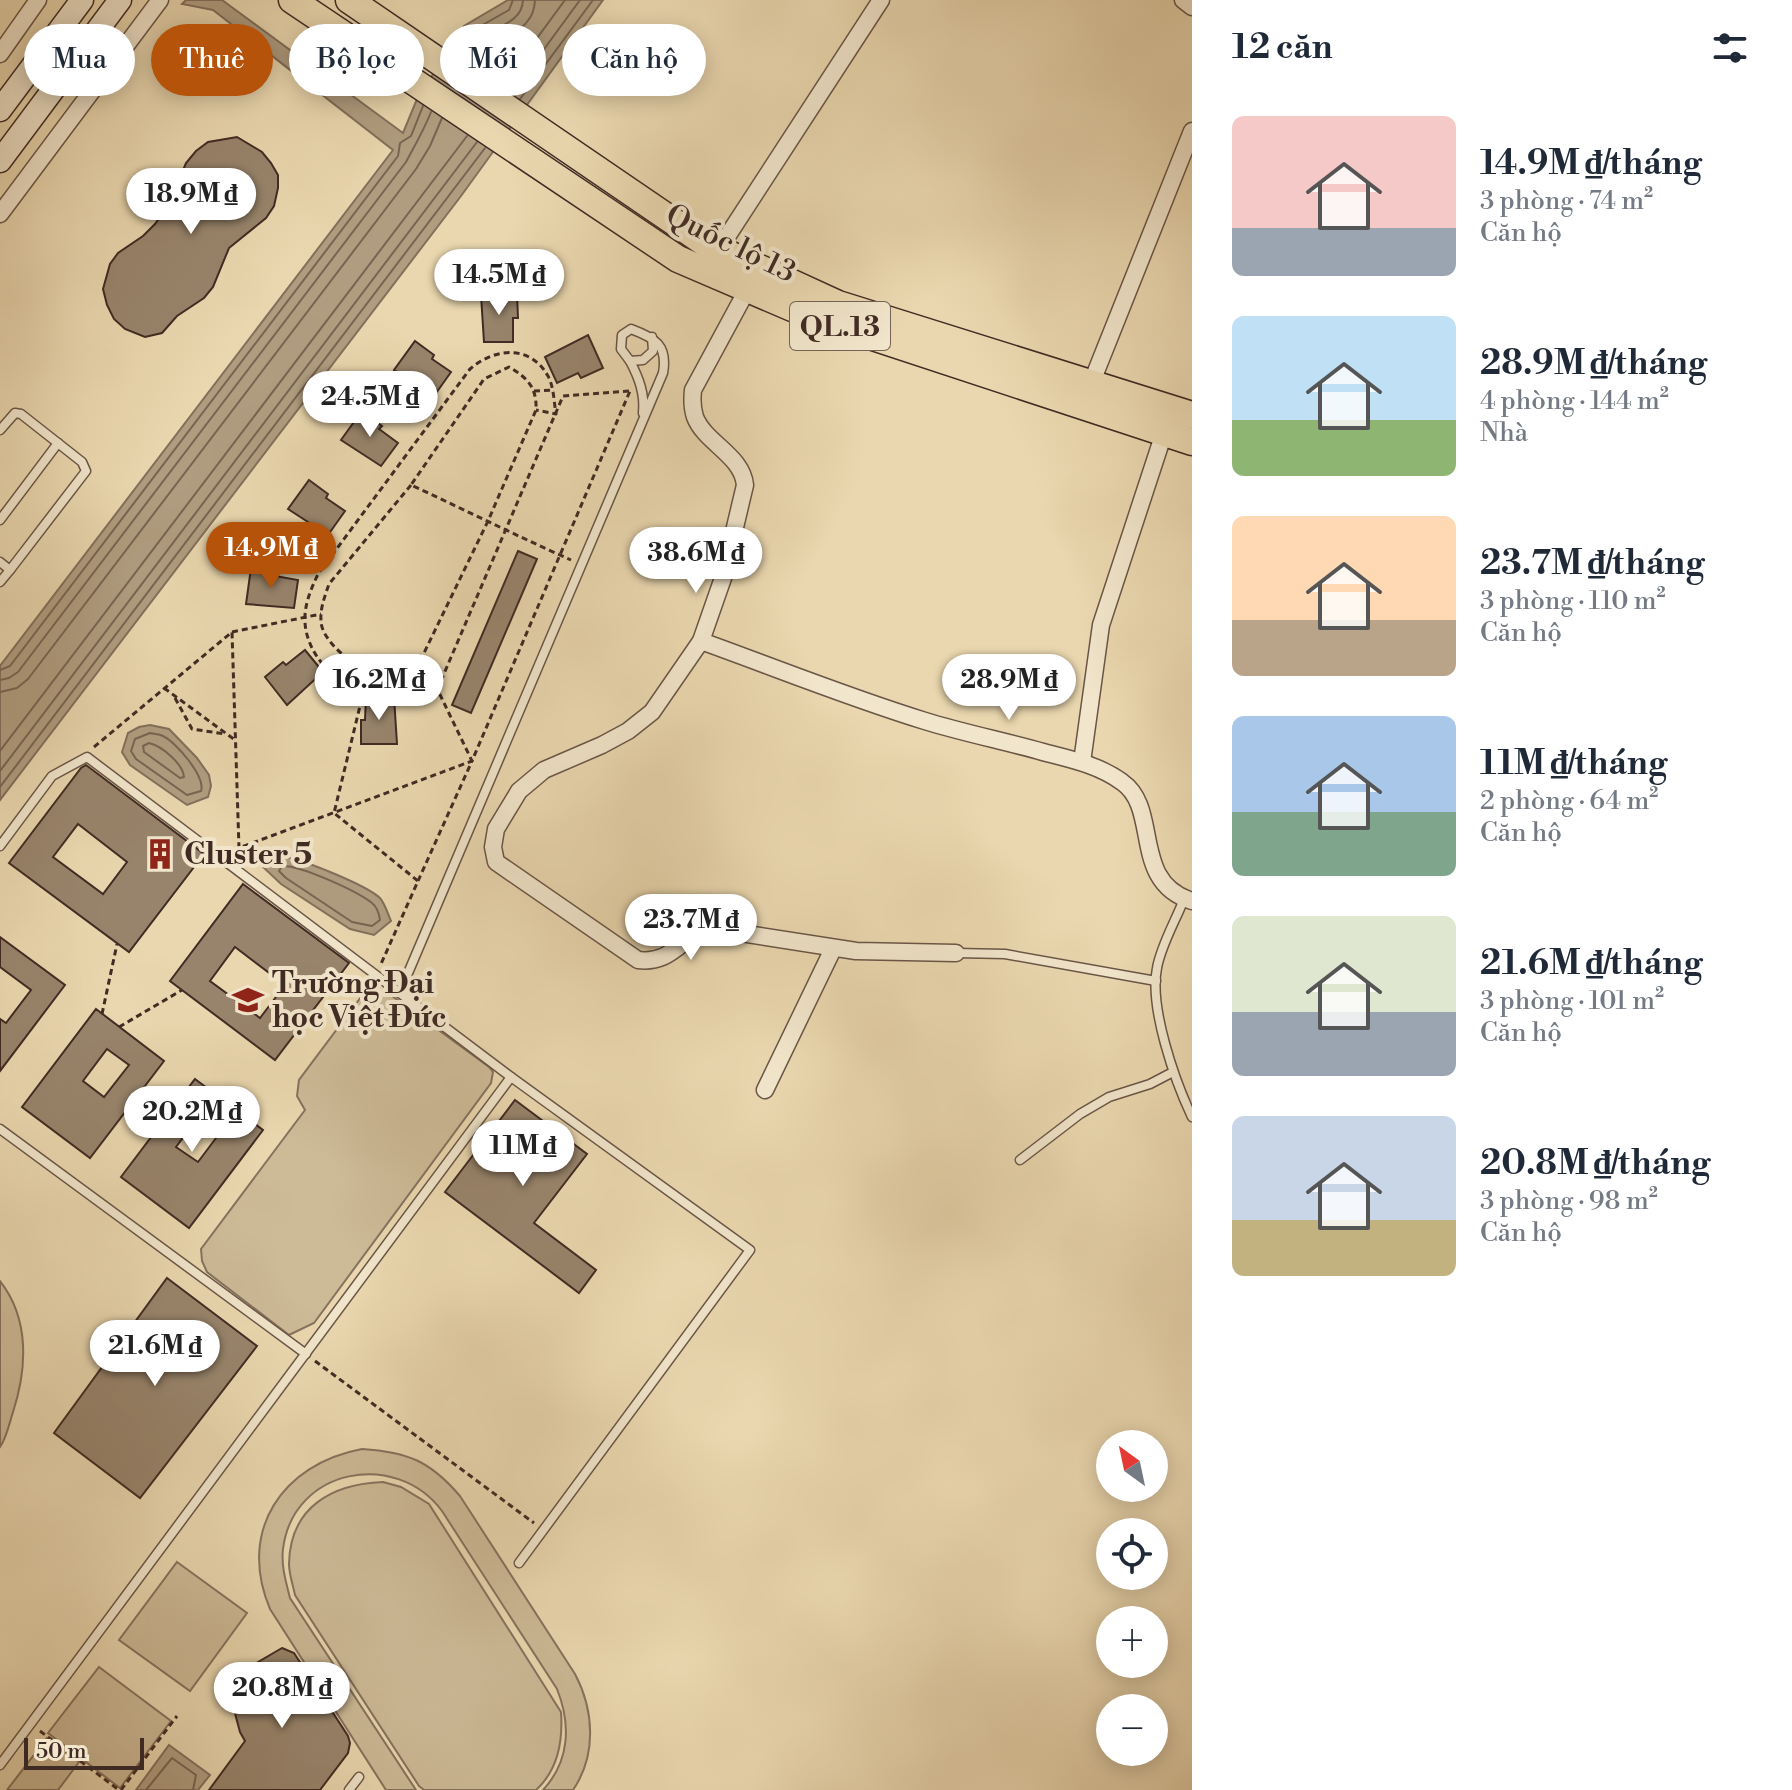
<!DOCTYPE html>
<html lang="vi">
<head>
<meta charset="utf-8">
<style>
  :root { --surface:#fff; --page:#f2f2f3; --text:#1f2937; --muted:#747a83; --accent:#b45309 }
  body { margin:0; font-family:"Libre Bodoni",serif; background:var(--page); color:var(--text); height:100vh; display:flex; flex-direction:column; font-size:30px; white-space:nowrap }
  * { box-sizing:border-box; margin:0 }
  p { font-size:26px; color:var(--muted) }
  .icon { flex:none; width:44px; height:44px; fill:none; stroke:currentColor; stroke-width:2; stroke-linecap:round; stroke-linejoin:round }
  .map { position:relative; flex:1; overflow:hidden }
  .side { display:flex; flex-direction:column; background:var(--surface); width:600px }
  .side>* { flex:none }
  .guide { position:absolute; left:24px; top:24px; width:760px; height:72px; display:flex; gap:16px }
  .needle { width:52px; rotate:327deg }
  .fabs { position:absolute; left:1096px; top:1430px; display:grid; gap:16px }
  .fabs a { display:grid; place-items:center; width:72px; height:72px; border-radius:50%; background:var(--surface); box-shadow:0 4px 20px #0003; font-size:40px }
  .scale { position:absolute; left:24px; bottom:20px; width:120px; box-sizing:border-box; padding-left:8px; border:4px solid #402b24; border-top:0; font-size:22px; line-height:28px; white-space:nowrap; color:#402b24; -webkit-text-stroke:6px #f1e5cb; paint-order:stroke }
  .price { position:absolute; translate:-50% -68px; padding:0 18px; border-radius:28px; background:#fff; color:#222; font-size:26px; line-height:52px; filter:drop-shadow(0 2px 4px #0008) }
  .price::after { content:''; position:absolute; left:50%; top:48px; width:24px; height:18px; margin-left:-12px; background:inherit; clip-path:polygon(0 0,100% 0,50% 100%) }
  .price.selected { background:var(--accent); color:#fff }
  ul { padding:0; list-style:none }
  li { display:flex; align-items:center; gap:24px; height:200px; padding:0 40px }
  li span { display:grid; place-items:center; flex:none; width:224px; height:160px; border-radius:12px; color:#555 }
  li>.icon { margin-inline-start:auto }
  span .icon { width:96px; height:96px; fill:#fffc; stroke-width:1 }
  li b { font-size:34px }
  h2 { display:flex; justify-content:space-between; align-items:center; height:96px; padding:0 40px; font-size:34px }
  .pill { padding:0 28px; border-radius:36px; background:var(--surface); box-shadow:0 4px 20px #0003; font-size:28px; line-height:72px }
  .pill.selected { background:var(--accent); color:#fff }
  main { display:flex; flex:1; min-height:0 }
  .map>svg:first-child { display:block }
  .green { fill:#cdba97; stroke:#86725e; stroke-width:2 }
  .water { fill:#b09d80; stroke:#836f5b; stroke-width:2 }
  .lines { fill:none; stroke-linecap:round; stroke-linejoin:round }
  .shore { stroke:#786452; stroke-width:2 }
  .building { fill:#98846c; stroke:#402b24; stroke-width:2; fill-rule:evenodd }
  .service-casing { stroke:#6a5647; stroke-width:11 }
  .minor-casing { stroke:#6a5647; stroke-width:19 }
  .secondary-casing { stroke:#402b24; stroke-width:25 }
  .trunk-casing { stroke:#402b24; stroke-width:29 }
  .path { stroke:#402b24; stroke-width:3; stroke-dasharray:6 4; stroke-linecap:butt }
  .service { stroke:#f1e5cb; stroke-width:8 }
  .minor { stroke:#f1e5cb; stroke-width:16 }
  .secondary { stroke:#f1e5cb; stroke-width:22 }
  .trunk { stroke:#ead7af; stroke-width:26 }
  .labels { text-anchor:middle; stroke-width:8; stroke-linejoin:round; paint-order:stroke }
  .shield { fill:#f1e5cb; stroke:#756356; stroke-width:2 }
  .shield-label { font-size:28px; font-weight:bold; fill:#402b24 }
  .street-label { font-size:30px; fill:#402b24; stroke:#f1e5cb }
  .poi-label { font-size:30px; font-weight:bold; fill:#402b24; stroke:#f1e5cb; text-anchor:start }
</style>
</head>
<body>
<main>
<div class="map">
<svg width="1192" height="1790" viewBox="0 0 1192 1790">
  <rect width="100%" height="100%" fill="#ead7af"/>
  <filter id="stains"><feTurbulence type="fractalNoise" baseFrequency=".0025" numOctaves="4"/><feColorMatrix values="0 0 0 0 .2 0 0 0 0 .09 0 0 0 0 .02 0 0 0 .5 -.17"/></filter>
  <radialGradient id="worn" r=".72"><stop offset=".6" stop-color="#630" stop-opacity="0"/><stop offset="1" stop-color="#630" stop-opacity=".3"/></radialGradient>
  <g class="green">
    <path d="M375,991L388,993L489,1067L493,1072L491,1083L314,1323L289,1335L207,1272L202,1261L201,1249L305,1110L297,1096L299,1080L361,997Z"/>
    <path d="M0,1281C30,1319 27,1369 13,1412C9,1424 7,1437 0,1447Z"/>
    <path d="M362,1449C408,1452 430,1461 460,1496L575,1674C594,1710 597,1755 573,1790H543C570,1761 571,1724 557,1689L442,1511C396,1449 293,1468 283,1549C281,1566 286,1582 290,1598L416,1790H386L270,1609C237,1531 282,1464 362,1449Z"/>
    <path d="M383,1482L401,1487L429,1504L561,1712C563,1740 558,1770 536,1790H424L419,1786L295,1595C293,1585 289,1574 289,1564C290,1507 332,1484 383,1482Z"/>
    <path d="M177,1562L247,1613L190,1691L119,1640Z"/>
    <path d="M99,1667L171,1721L120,1788L48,1733Z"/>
    <path d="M47,1738L79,1762L58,1790H7Z"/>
  </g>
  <g class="water">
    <path d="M186,0H222L403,133L417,99L464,26L508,0H603L461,196L0,800V666L393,150L213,10L182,4Z"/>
    <path d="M150,725L169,729L197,758L209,775L211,786L208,797L187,805L130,765L122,752L128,733L139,727Z"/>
    <path d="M285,857C304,860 366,885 380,898C385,904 388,914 391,921L374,935L350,929L281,884L263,867L265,860Z"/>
    <path d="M169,1745L210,1775L198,1790H136Z"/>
  </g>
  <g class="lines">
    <g class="shore">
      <path d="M455,54L470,32L509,10L513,0"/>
      <path d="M463,60C468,53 473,43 479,38C495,26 522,24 523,0"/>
      <path d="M473,67C478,60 482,51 489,47C509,33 534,29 535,0"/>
      <path d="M502,86L565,0"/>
      <path d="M512,93L580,0"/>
      <path d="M520,99L593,0"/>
      <path d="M0,670L10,666L398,156L400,143L411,136L423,106"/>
      <path d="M0,680L9,678L18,672L406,162C415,145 424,130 431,112"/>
      <path d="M0,692L17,688L28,679L416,169L430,146L442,118"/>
      <path d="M150,733C154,734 159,734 163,736C176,742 206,777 201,791L187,795L136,759L131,751L135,739Z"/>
      <path d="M149,743C162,746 183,764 184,777L180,778L144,752L143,746Z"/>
      <path d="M0,751L467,136"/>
      <path d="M0,771L477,142"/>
      <path d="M0,787L485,148"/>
      <path d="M282,866C300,865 357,891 372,903C377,907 379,913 380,920L372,926L352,922L286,878L279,871Z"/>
      <path d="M146,1790L172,1758L196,1775L193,1790"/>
    </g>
  </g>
  <g class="building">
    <path d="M237,137L262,152L271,163L278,175V188L274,206L266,218L229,248L213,287L204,298L177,316L162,333L145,337L125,329L114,319L107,305L103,289L110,264L118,253L143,236L155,224L168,206L186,163L196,151L208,142Z"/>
    <path d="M517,294L518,318H513V342H484L481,295Z"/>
    <path d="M588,335L603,368L581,378L578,373L557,383L545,357Z"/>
    <path d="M415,341L434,355L432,359L451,372L434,396L394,370Z"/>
    <path d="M362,411L382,426L379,429L398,443L381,466L341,440Z"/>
    <path d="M309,480L328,494L326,498L345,511L328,535L288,509Z"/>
    <path d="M518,551L537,559L471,713L452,705Z"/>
    <path d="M251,568L275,572V576L298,580L294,608L246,604Z"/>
    <path d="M305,650L323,672L287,705L265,677L283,662L286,665Z"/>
    <path d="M366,697H394L397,744H361V720H365Z"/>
    <path d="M86,765L204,854L129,952L9,863L81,768ZM78,824L127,862L103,894L53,857Z"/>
    <path d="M243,884L349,963L275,1060L170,981ZM235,947L285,985L260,1018L210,981Z"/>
    <path d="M0,937L65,985L0,1071V1019L6,1023L31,990L0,967Z"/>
    <path d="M96,1009L164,1061L90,1158L22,1107ZM107,1049L129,1065L104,1097L83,1081Z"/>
    <path d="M195,1079L263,1130L189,1228L121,1177ZM201,1114L222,1130L198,1162L176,1147Z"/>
    <path d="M515,1100L587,1154L534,1223L596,1270L579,1293L445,1192Z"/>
    <path d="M167,1278L257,1346L140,1498L54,1433Z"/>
    <path d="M282,1648L294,1653L348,1736L350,1743L348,1753L320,1790H209L245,1741L240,1732L228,1687L229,1679Z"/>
  </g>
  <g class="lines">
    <defs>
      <g id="service">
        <path d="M630,361C639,378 645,394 643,413"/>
        <path d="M0,430L15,413L21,414L82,462L86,471L10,570L0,562"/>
        <path d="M0,520L58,443"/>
        <path d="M0,582L10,570"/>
        <path d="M0,846L52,776L87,757L511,1077L750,1250L519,1563"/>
        <path d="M1184,899C1176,920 1161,945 1157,968C1149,1008 1175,1081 1192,1117"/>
        <path d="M956,953L1005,954L1156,981"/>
        <path d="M400,992L663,373C668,345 655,338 631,329L622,335L621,349L630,361L643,360L653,351L652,337"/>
        <path d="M0,1129L306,1354"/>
        <path d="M1020,1160L1080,1114L1109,1097L1150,1084L1173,1072"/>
        <path d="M0,1765L511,1077"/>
        <path d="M349,1790L359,1777"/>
      </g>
      <g id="minor">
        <path d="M1183,0L1192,7"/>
        <path d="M0,54L38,0"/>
        <path d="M0,214L160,0"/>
        <path d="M719,249L881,0"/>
        <path d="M747,290L693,390C692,399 692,408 695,417C705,443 742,455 745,485L723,578L701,641L652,712L628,731L602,745L544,770L519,791L496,829L493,847L496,862L638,960C673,964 680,937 709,928L856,951L956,953"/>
        <path d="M1091,384L1192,131"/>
        <path d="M701,641C776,668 850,698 925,721C964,733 1004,741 1043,752C1070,759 1099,765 1122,782C1161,809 1130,882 1192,901"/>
        <path d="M1082,762L1101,625L1164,433"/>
        <path d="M765,1090L833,949"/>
      </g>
      <g id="secondary">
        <path d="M0,110L82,0"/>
        <path d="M0,161L120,0"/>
      </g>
      <g id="trunk">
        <path d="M292,0L678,259L818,319L1192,442"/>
        <path d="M349,0L705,243L838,304L1192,415"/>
      </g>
    </defs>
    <use href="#service" class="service-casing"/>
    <use href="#minor" class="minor-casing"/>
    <use href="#secondary" class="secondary-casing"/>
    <use href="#trunk" class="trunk-casing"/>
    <g class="path">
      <path d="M534,391L553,390"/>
      <path d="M411,485L329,584C325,596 320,608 321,621C321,643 364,676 385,673C400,670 413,662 424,653L488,521L536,410C537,388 528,378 509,367L484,379L411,485C465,510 517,536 571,560"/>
      <path d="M232,632L321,614"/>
      <path d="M419,660L431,676C420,681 408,688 397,691C352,703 302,660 305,615C306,600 312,587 318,574L470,369C494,348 530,344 548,376C554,387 554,403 556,414L536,410"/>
      <path d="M369,669L334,813L418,881L381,964"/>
      <path d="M164,688L235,740"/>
      <path d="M437,690L563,396L629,391"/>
      <path d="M175,698L192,729L225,734"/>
      <path d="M94,747L232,632L239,848L472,761L630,391"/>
      <path d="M418,881L472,761L431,676"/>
      <path d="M102,1014L117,944"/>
      <path d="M119,1027L182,990"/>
      <path d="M315,1361L534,1523"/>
      <path d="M40,1731L119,1790"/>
      <path d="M121,1790L177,1716"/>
    </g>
    <use href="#service" class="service"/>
    <use href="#minor" class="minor"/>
    <use href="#secondary" class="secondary"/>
    <use href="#trunk" class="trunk"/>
  </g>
  <defs>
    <symbol id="building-bare" viewBox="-9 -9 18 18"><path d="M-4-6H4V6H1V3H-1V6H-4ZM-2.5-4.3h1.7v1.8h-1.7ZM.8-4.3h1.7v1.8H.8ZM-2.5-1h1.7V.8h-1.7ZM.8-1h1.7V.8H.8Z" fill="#8f2418" stroke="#f1e5cb" stroke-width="2.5" paint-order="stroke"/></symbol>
    <symbol id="university-bare" viewBox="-9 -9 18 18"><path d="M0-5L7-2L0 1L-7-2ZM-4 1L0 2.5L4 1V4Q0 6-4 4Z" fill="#8f2418" stroke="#f1e5cb" stroke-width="2.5" paint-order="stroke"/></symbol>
  </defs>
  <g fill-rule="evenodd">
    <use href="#building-bare" x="138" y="832" width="44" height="44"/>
    <use href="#university-bare" x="226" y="978" width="44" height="44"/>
  </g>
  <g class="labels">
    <rect class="shield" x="790" y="302" width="100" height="48" rx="6"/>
    <g class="shield-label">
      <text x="840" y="336">QL.13</text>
    </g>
    <g class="street-label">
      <text transform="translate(731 243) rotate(26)" y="10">Quốc lộ 13</text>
    </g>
    <g class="poi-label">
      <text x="184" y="864">Cluster 5</text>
      <text x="272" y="993">Trường Đại<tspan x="272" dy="34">học Việt Đức</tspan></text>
    </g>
  </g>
  <rect width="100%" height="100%" filter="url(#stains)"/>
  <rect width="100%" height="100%" fill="url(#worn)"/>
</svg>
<div class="fabs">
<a><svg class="needle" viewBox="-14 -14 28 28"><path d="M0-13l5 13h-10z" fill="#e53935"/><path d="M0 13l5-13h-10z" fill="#747a83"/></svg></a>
<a><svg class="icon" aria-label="locate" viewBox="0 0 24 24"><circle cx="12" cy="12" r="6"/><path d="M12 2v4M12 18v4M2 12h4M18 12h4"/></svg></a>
<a>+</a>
<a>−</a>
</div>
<div class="scale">50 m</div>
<b class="price" style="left:191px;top:236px">18.9M ₫</b>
<b class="price" style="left:499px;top:317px">14.5M ₫</b>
<b class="price" style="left:370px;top:439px">24.5M ₫</b>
<b class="price selected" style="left:271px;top:590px">14.9M ₫</b>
<b class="price" style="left:696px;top:595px">38.6M ₫</b>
<b class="price" style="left:379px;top:722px">16.2M ₫</b>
<b class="price" style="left:1009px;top:722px">28.9M ₫</b>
<b class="price" style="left:691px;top:962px">23.7M ₫</b>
<b class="price" style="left:192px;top:1154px">20.2M ₫</b>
<b class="price" style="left:523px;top:1188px">11M ₫</b>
<b class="price" style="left:155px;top:1388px">21.6M ₫</b>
<b class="price" style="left:282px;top:1730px">20.8M ₫</b>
<div class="guide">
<a class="pill">Mua</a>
<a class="pill selected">Thuê</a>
<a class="pill">Bộ lọc</a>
<a class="pill">Mới</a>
<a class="pill">Căn hộ</a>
</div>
</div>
<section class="side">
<h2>12 căn<svg class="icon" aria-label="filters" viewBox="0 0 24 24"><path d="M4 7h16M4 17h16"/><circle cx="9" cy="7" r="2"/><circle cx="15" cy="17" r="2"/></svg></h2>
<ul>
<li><span style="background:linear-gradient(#f6c9c9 70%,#9aa5b1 0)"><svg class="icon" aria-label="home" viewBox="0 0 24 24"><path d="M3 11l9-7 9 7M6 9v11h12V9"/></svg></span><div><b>14.9M ₫/tháng</b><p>3 phòng · 74 m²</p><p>Căn hộ</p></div></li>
<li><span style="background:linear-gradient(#bfe0f5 65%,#8fb573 0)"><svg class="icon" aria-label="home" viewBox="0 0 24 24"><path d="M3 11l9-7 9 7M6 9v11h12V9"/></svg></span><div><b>28.9M ₫/tháng</b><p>4 phòng · 144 m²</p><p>Nhà</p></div></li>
<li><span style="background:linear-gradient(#ffd9b3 65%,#b9a48a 0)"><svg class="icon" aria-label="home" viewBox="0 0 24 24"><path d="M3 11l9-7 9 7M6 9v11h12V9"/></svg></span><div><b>23.7M ₫/tháng</b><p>3 phòng · 110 m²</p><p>Căn hộ</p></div></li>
<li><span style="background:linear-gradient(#a9c7e8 60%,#7fa58c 0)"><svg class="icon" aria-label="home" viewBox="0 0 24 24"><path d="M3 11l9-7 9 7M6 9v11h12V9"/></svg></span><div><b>11M ₫/tháng</b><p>2 phòng · 64 m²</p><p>Căn hộ</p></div></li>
<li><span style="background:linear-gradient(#dfe7d0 60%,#9aa5b1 0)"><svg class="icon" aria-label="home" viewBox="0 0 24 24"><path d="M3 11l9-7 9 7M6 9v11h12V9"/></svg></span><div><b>21.6M ₫/tháng</b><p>3 phòng · 101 m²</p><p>Căn hộ</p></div></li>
<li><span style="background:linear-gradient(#c9d6e8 65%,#c2b280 0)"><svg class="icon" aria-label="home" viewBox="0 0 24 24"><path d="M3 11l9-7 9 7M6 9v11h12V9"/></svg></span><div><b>20.8M ₫/tháng</b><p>3 phòng · 98 m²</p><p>Căn hộ</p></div></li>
</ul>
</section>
</main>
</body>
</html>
